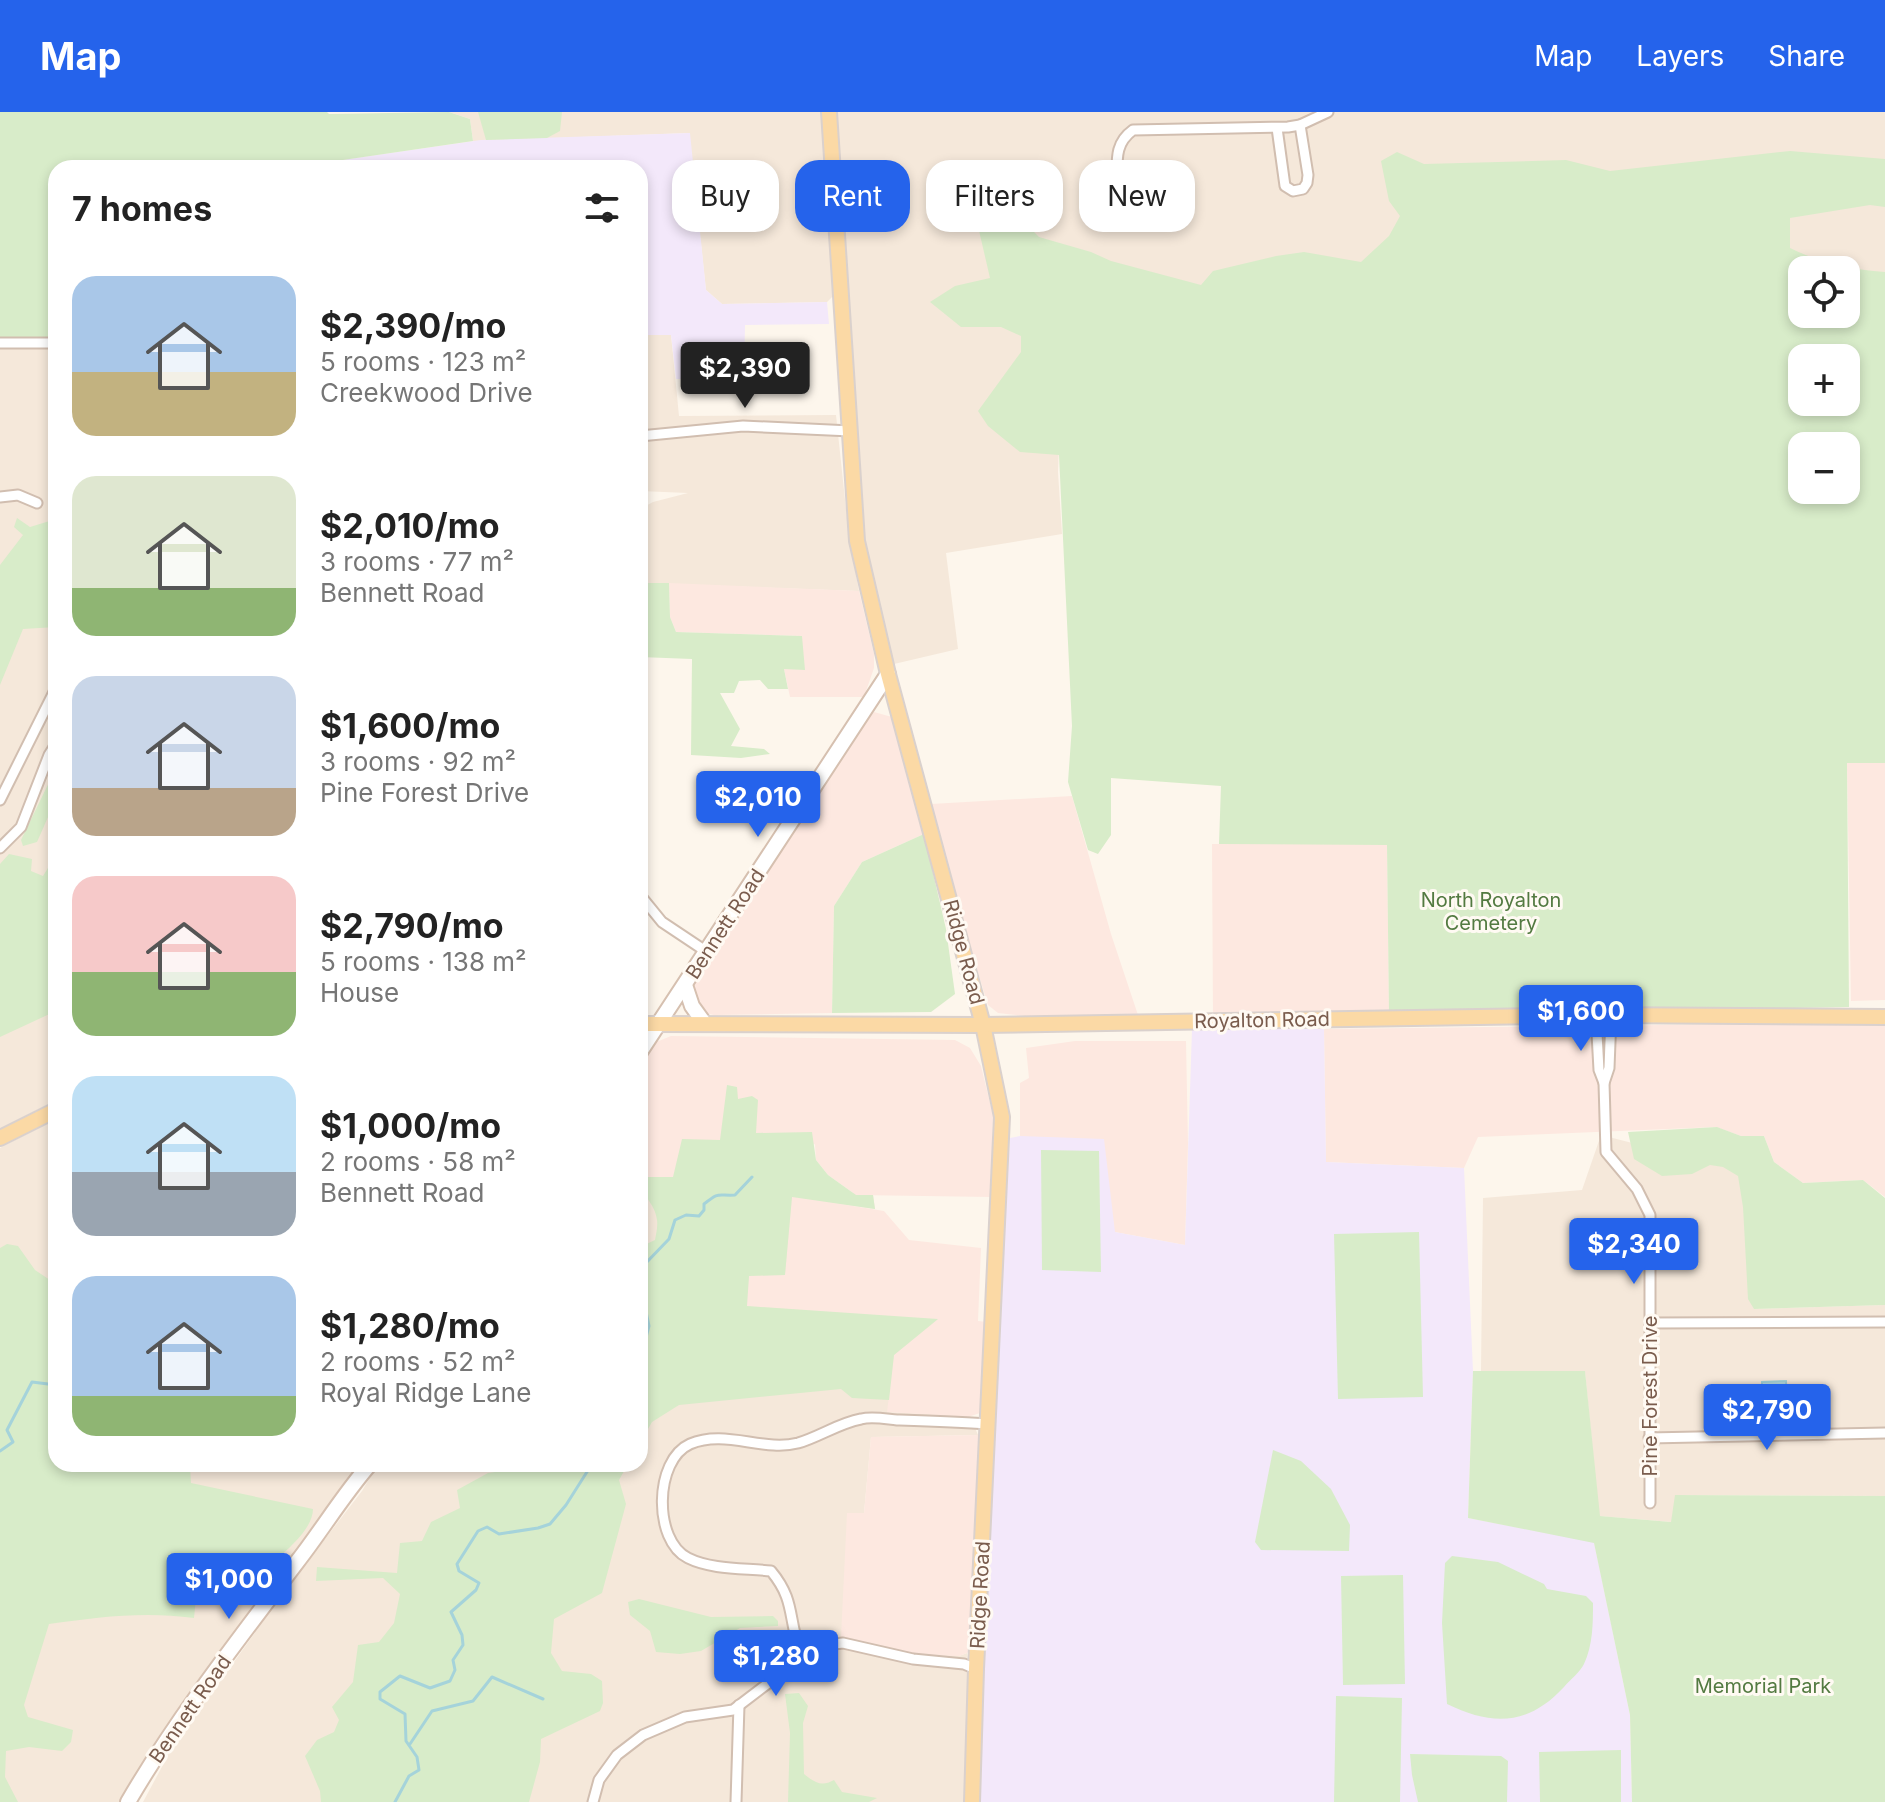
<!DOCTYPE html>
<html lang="en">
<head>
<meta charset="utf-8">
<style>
  :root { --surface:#fff; --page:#f6f6f6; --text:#222; --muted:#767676; --accent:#2563eb }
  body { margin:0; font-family:Inter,sans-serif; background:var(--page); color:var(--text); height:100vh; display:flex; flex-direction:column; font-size:30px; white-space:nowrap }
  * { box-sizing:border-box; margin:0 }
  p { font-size:26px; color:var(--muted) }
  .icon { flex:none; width:44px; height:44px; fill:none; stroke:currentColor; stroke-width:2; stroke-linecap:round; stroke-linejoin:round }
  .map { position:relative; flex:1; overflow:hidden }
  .panel { position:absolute; left:48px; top:48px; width:600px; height:1312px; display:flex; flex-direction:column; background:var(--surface); border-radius:24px; box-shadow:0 4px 12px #0003 }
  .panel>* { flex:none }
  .guide { position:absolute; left:672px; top:48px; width:760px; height:72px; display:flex; gap:16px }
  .buttons { position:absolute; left:1788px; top:144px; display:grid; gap:16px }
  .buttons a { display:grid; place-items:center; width:72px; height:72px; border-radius:16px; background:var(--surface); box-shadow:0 4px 12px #0003; font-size:40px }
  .price { position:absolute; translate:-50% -68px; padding:0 18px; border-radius:8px; background:var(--accent); color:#fff; font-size:26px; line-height:52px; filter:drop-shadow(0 2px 4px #0008) }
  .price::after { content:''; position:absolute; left:50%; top:48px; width:24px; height:18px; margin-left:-12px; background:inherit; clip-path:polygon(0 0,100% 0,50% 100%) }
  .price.current { background:#222; color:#fff }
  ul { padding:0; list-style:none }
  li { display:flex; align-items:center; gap:24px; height:200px; padding:0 24px }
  li span { display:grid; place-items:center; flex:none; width:224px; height:160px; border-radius:24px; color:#555 }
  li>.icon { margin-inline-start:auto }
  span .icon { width:96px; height:96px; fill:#fffc; stroke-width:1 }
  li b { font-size:34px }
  h2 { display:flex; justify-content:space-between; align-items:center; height:96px; padding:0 24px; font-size:34px }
  .chip { padding:0 28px; border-radius:24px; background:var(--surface); box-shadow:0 4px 12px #0003; font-size:28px; line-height:72px }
  .chip.current { background:var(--accent); color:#fff }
  header { display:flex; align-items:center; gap:48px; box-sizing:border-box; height:112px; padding:0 40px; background:var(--accent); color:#fff }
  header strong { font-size:38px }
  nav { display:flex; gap:44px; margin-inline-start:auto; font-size:28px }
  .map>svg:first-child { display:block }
  .residential { fill:#f5e8da }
  .commercial { fill:#fde8e0 }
  .education { fill:#f3e8fa }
  .green { fill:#d8ecc9; fill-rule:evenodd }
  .water { fill:#bfe3e8; stroke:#a5d3da; stroke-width:2 }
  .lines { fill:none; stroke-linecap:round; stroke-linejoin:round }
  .stream { stroke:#a5d3da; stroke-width:3 }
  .street-casing { stroke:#d1beb0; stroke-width:13 }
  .secondary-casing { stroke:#d6c0b0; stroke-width:18 }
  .primary-casing { stroke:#dad1cd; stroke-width:18 }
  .street { stroke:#fff; stroke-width:9 }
  .secondary { stroke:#fff; stroke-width:14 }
  .primary { stroke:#fbd9a5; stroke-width:14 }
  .labels { text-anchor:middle; stroke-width:6; stroke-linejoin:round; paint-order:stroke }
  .park-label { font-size:20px; fill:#537a41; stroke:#fffaf3 }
  .street-label { font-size:20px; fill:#7a5c4d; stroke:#fffaf3 }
</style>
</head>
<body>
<header>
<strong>Map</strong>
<nav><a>Map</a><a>Layers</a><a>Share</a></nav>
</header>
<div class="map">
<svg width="1885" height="1690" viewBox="0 0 1885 1690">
  <rect width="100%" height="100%" fill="#fdf6ec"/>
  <g class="residential">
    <path d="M449,0H823L834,183L827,190L722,192L706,178L689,21L473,29L470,7Z"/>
    <path d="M836,0H1885V191L1846,158H1802L1061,275L1058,360L1062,422L946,441L958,537L894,552L865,435Z"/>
    <path d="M640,223H671L679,304L836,303L849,425L859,479L640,471V397L653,390L688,381L640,379Z"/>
    <path d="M0,225H56V988L0,1017Z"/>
    <path d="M56,1007V1352H360L304,1426L124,1690H0V1036Z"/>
    <path d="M1601,1023L1644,1034L1750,1039L1754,1197L1885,1193V1384L1676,1383L1672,1410L1599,1404L1585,1260L1481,1259L1483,1086L1582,1078Z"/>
    <path d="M640,1065L724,1066L873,1083L875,1097L792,1085L938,1207L888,1300L970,1304L978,1323L871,1325L864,1401H848L959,1544L967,1541L969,1570L965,1690H143L171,1638L287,1476L362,1379L378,1352H640Z"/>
  </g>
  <g class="commercial">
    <path d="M669,471L859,479L874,542V556L864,585H790L784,557L802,524L676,520L670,505Z"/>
    <path d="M874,600L892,605L924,722L862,750L834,794L832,901L714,903L705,901L693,882L695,865L855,621Z"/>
    <path d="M1847,650L1885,651V888L1851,889Z"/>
    <path d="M1072,684L1111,822L1139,906H1043L998,901L988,893L950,770L931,692Z"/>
    <path d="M1212,732H1387L1389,903L1213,906Z"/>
    <path d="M1831,911L1885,912V1085L1863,1068L1803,1071L1774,1050L1764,1024H1741L1716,1015L1478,1025L1464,1056L1326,1050L1324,917Z"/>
    <path d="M671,924L955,928L970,936L981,954L993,1003L991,1085L856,1083L828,1063L816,1048L815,1032L724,1066L640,1065V947L649,933Z"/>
    <path d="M1075,929H1186L1188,1032L1185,1133L1115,1120L1020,1024V971L1029,966L1026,936Z"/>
    <path d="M792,1084L884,1099L909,1128L981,1136L978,1209L987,1210L985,1287L980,1301L968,1305L887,1300L894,1243L937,1208L746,1194L749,1164L785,1162Z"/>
    <path d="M978,1323L981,1326L971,1536L967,1541L959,1544L914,1543L841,1525L847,1401H864L871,1325Z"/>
  </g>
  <g class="education">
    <path d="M690,21L706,178L722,192L827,190L829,212L745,213L744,266L676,267L671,223H640V56H338L335,49L481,28Z"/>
    <path d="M1192,917H1324L1326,1050L1464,1056L1473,1259L1468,1406L1594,1430L1630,1603L1632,1690H977L993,1308L1010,1026L1020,1024L1104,1027L1115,1120L1185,1133Z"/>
  </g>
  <g class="green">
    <path d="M0,0H327L329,2L449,0L470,7L473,29L336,49L338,56H56V225H0Z"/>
    <path d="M478,0H562L560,19L547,26L486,28Z"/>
    <path d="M1790,39L1885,47V95L1870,93L1790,106V136C1823,152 1849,157 1885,160V651H1847L1849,895L1389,903L1387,733L1219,732L1221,674L1111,666V723L1098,742L1088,738L1068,670L1072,614L1059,343L1020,340L988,314L978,299L1021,240V224L1001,215H961L930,190L955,174L990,166L974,97L943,86L944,73H987L1039,125L1091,140L1111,149L1201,173L1213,159L1276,144L1304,140L1361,150L1389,124L1400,104L1389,89L1381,49L1397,40L1424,52L1566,48L1610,59ZM1802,158H1846V202H1802ZM1802,246H1846V290H1802ZM1802,334H1846V378H1802Z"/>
    <path d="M17,406L30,415L56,407V515L23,517L0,573V453L23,423L14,415Z"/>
    <path d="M640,471H669L670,505L676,520L802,524L805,558L784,557L788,577H768L760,568L739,569L734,581H720L740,617L731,634L764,637L770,642L741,646L691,643L692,547L640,545Z"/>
    <path d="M56,656V687L37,730L23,734L21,728Z"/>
    <path d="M924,722L946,817L955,882L931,900L832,901L834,794L862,750Z"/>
    <path d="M9,742L32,747L31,759L43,764L56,743V899L0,925V752Z"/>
    <path d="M727,973L737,975L738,987L752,984L758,988L756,1021L812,1020L816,1048L828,1063L856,1083H873L875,1097L792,1085L785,1163L749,1164L747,1194L938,1207L894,1243L889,1288L852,1286L841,1277L679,1293L652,1310L640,1331V1135L655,1128C656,1122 658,1114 657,1108C655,1090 639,1083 641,1065H673L682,1027L720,1028Z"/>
    <path d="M1717,1015L1741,1024H1764L1774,1050L1803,1071L1863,1068L1885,1086V1193L1754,1197L1748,1187L1743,1095L1738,1064L1723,1055L1710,1053L1692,1062L1662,1064L1634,1047L1628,1020Z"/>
    <path d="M1041,1038L1099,1039L1101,1160L1042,1158Z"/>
    <path d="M1419,1120L1423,1285L1338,1287L1334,1122Z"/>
    <path d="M7,1132L18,1134L35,1158L56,1172V1352H204L190,1354L191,1371L313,1397C313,1416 290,1435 277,1447L249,1448L222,1461L196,1486L194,1506C145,1499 97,1505 49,1512L24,1593L28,1605L73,1618L71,1630L62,1639L29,1635L6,1639L5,1665L18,1690H0V1136Z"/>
    <path d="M1473,1259H1585L1600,1404L1671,1410L1675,1383L1885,1384V1690H1632L1630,1603L1594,1431L1468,1406Z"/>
    <path d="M1273,1338L1301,1349L1331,1377L1350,1413L1349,1439L1261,1438L1255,1430Z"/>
    <path d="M547,1352H628L619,1368L626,1392L602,1481L554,1507L551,1541L562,1559L591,1562L602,1569L603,1591L600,1599L541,1627L540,1650L529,1690H321L320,1679L305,1644L317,1628L334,1620L339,1608L332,1595L353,1570L358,1533L379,1530L394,1511L400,1482L383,1466L316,1469L317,1455L397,1461L400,1431L422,1429L431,1410L460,1396L457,1378L488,1361Z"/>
    <path d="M1452,1444L1498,1450L1544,1472L1547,1477L1586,1484L1593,1491C1593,1511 1593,1533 1584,1552C1580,1560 1570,1568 1564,1575C1528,1614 1492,1614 1447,1592L1442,1511L1445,1451Z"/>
    <path d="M1403,1463L1405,1572L1343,1573L1341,1464Z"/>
    <path d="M639,1487L711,1505L773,1504L778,1509V1514L740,1516L701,1539L680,1542L656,1540L650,1519L630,1503L628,1490Z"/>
    <path d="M799,1581L808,1594L803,1611L804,1662C815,1671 822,1675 834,1668L842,1680L877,1686L869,1690H788L790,1621L785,1582Z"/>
    <path d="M1336,1584L1402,1586L1400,1690H1334Z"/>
    <path d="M1621,1638V1690H1540L1539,1640Z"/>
    <path d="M1410,1642L1501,1644L1508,1649L1507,1690H1418L1412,1663Z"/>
  </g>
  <path class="water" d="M1786,1269L1787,1304L1762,1305V1270Z"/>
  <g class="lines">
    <g class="stream">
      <path d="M640,1249L649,1214L642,1180L644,1153L669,1127L675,1108L686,1103L699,1104L704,1098V1092C720,1079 717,1084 735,1083L752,1065"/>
      <path d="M0,1339L13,1330L7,1318L32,1270L56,1273"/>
      <path d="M410,1632L432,1599L473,1589L492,1565L543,1587"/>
      <path d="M395,1690L409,1664L419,1658L417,1645L406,1629L405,1602L380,1587V1580L400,1564L430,1576L450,1569L455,1558L453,1548L463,1533L462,1523L451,1500L476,1478L479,1471L459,1459L457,1452L478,1419L487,1415L499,1422L538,1416L550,1412L566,1393L592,1352"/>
    </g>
    <defs>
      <g id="street">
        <path d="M1277,16L1285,74L1293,79L1303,77L1307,71L1308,63L1300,13"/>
        <path d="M1117,68C1117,47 1115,31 1133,18L1288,15L1300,13L1328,0"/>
        <path d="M0,231H56"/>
        <path d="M640,324L743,314L851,319"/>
        <path d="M0,385L18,383L37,391"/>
        <path d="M0,688L56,576"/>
        <path d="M0,736L21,715L49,643L56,632"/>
        <path d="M640,783L662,810L707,840"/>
        <path d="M1596,903L1599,958L1604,971"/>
        <path d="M1611,904L1609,956L1604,971L1606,1040L1637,1077L1650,1103V1391"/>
        <path d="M1651,1211L1885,1210"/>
        <path d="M1649,1326L1885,1321"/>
        <path d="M799,1536C788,1504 795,1488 771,1459C745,1456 712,1458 688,1446C653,1429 654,1348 690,1332C725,1317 763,1340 798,1331C819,1325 839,1311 861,1307C872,1304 886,1307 897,1308C927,1309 958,1310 988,1312"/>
        <path d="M593,1690L599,1668L617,1643L643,1623L685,1605L733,1598L779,1563L799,1536L843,1531L913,1547L964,1552L976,1557"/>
        <path d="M736,1690L739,1593"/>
      </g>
      <g id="secondary">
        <path d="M685,873L692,894L705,912"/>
        <path d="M640,940L888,562"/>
        <path d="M128,1690C177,1606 238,1528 297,1450C322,1418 343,1383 370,1352"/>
      </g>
      <g id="primary">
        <path d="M829,0L857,429L888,562L983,913L1002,1005L976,1557L972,1690"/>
        <path d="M640,912L983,913L1596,903L1885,905"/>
        <path d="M0,1026L56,998"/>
      </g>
    </defs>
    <use href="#street" class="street-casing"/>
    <use href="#secondary" class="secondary-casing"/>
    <use href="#primary" class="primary-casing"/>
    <use href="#street" class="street"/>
    <use href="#secondary" class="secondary"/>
    <use href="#primary" class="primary"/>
  </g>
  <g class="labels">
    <g class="park-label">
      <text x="1491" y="795">North Royalton<tspan x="1491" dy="23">Cemetery</tspan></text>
      <text x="1763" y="1581">Memorial Park</text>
    </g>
    <g class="street-label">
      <text transform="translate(725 812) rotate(-57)" y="7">Bennett Road</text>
      <text transform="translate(964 840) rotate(75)" y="7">Ridge Road</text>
      <text transform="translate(1262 908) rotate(-1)" y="7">Royalton Road</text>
      <text transform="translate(1650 1284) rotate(-90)" y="7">Pine Forest Drive</text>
      <text transform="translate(980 1483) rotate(-87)" y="7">Ridge Road</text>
      <text transform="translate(190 1597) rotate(-55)" y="7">Bennett Road</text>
    </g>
  </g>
</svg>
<div class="buttons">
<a><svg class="icon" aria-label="locate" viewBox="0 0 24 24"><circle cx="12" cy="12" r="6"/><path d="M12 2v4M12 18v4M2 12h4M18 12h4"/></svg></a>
<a>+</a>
<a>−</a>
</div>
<b class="price current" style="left:745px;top:298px">$2,390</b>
<b class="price" style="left:758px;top:727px">$2,010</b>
<b class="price" style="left:1581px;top:941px">$1,600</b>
<b class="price" style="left:1634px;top:1174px">$2,340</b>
<b class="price" style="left:1767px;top:1340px">$2,790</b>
<b class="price" style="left:229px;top:1509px">$1,000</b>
<b class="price" style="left:776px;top:1586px">$1,280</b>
<div class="guide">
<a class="chip">Buy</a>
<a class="chip current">Rent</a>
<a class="chip">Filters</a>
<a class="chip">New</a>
</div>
<section class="panel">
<h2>7 homes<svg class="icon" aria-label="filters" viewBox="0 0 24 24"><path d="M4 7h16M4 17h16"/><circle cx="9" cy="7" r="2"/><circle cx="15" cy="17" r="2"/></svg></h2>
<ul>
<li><span style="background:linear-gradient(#a9c7e8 60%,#c2b280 0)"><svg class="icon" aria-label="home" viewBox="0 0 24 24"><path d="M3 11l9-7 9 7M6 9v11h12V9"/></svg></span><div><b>$2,390/mo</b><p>5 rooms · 123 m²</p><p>Creekwood Drive</p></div></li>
<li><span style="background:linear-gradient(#dfe7d0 70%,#8fb573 0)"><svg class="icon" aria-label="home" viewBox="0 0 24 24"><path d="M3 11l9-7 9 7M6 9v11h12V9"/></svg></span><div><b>$2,010/mo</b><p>3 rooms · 77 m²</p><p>Bennett Road</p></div></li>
<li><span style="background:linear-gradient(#c9d6e8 70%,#b9a48a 0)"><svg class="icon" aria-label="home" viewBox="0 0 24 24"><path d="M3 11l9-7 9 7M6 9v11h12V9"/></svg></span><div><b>$1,600/mo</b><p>3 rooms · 92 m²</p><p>Pine Forest Drive</p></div></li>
<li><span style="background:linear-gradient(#f6c9c9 60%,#8fb573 0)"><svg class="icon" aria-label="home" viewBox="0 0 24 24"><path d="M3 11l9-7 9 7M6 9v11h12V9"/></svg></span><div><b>$2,790/mo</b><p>5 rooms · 138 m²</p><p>House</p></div></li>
<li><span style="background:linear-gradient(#bfe0f5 60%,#9aa5b1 0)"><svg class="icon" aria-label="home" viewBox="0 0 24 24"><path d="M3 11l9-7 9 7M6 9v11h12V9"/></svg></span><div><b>$1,000/mo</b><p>2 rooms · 58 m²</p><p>Bennett Road</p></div></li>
<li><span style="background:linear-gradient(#a9c7e8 75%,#8fb573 0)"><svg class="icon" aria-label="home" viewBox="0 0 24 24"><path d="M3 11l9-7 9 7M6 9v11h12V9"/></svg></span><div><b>$1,280/mo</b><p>2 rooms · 52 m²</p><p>Royal Ridge Lane</p></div></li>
</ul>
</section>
</div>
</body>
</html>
